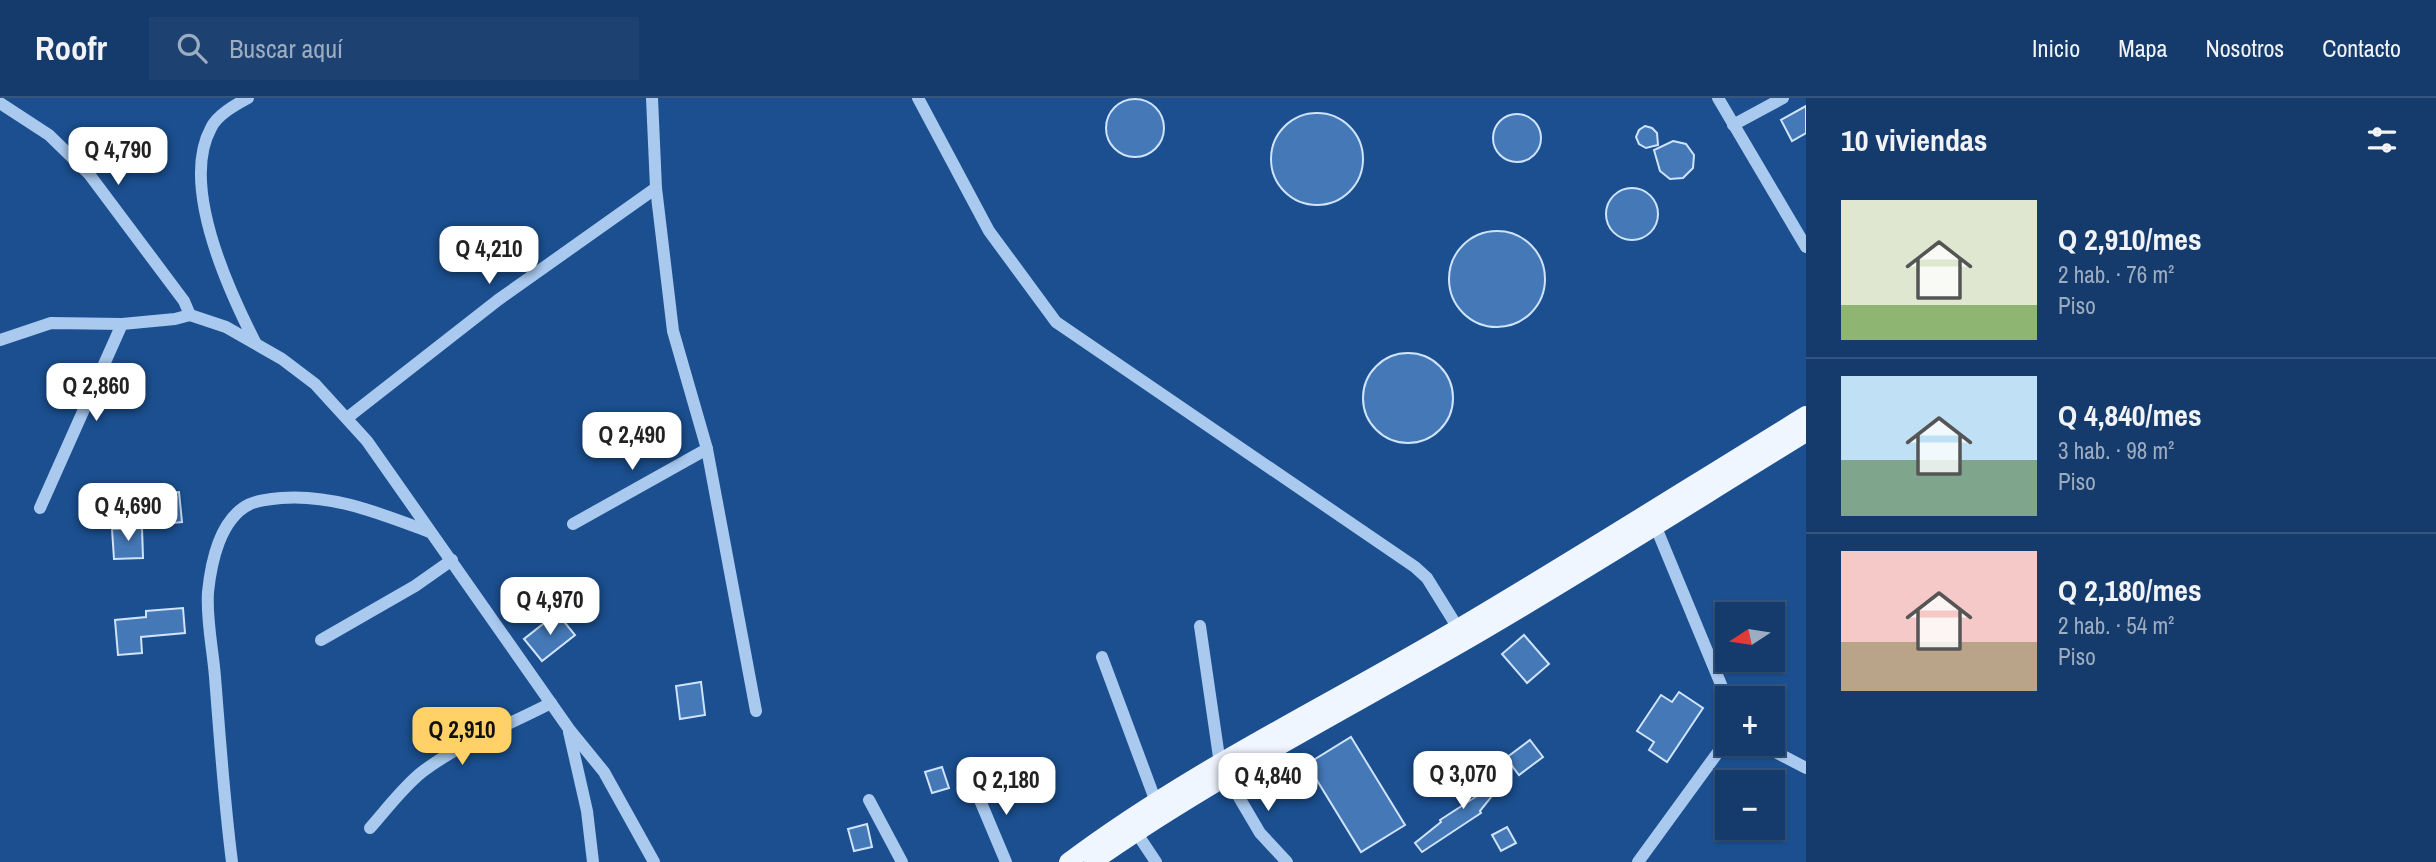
<!DOCTYPE html>
<html lang="es">
<head>
<meta charset="utf-8">
<style>
  :root { --surface:#143b6b; --page:#1d4271; --text:#f1f3f6; --muted:#9dadc1; --line:#33557e; --accent:#ffd166 }
  body { margin:0; font-family:"Archivo Narrow",sans-serif; background:var(--page); color:var(--text); height:100vh; display:flex; flex-direction:column; font-size:26px; white-space:nowrap }
  * { box-sizing:border-box; margin:0 }
  p { font-size:23px; color:var(--muted) }
  .icon { flex:none; width:38px; height:38px; fill:none; stroke:currentColor; stroke-width:2; stroke-linecap:round; stroke-linejoin:round }
  .map { position:relative; flex:1; overflow:hidden }
  .panel { display:flex; flex-direction:column; background:var(--surface); width:630px }
  .panel>* { flex:none }
  .needle { width:46px; rotate:258deg }
  .tools { position:absolute; left:1715px; top:504px; display:grid; gap:14px }
  .tools a { display:grid; place-items:center; width:70px; height:70px; border-radius:0px; background:var(--surface); box-shadow:0 2px 5px #0004,0 0 0 2px var(--line); font-size:35px }
  .price { position:absolute; translate:-50% -60px; padding:0 16px; border-radius:14px; background:#fff; color:#222; font-size:23px; line-height:46px; filter:drop-shadow(0 2px 4px #0008) }
  .price::after { content:''; position:absolute; left:50%; top:42px; width:21px; height:16px; margin-left:-10px; background:inherit; clip-path:polygon(0 0,100% 0,50% 100%) }
  .price.active { background:var(--accent); color:#111 }
  ul { padding:0; list-style:none }
  li { display:flex; align-items:center; gap:21px; height:175px; padding:0 35px }
  li+li { border-top:2px solid var(--line) }
  li span { display:grid; place-items:center; flex:none; width:196px; height:140px; border-radius:0px; color:#555 }
  li>.icon { margin-inline-start:auto }
  span .icon { width:84px; height:84px; fill:#fffc; stroke-width:1 }
  li b { font-size:30px }
  h2 { display:flex; justify-content:space-between; align-items:center; height:84px; padding:0 35px; font-size:30px }
  header { display:flex; align-items:center; gap:42px; box-sizing:border-box; height:98px; padding:0 35px; background:var(--surface); border-bottom:2px solid var(--line) }
  header strong { font-size:33px }
  nav { display:flex; gap:38px; margin-inline-start:auto; font-size:24px }
  .search { width:490px; height:63px; background:var(--page); display:flex; align-items:center; gap:18px; box-sizing:border-box; padding:0 24px; border-radius:0px; color:var(--muted); font-size:26px }
  main { display:flex; flex:1; min-height:0 }
  .map>svg:first-child { display:block }
  .building { fill:#4478b7; stroke:#cfe3fa; stroke-width:2 }
  .lines { fill:none; stroke-linecap:round; stroke-linejoin:round }
  .minor { stroke:#a9c9ee; stroke-width:12 }
  .major { stroke:#f0f6ff; stroke-width:18 }
</style>
</head>
<body>
<header>
<strong>Roofr</strong>
<div class="search"><svg class="icon" aria-label="search" viewBox="0 0 24 24"><circle cx="10" cy="10" r="6"/><path d="M15 15l6 6"/></svg>Buscar aquí</div>
<nav><a>Inicio</a><a>Mapa</a><a>Nosotros</a><a>Contacto</a></nav>
</header>
<main>
<div class="map">
<svg width="1806" height="764" viewBox="0 0 1806 764">
  <rect width="100%" height="100%" fill="#1b4f8f"/>
  <g class="building">
    <circle cx="1135" cy="30" r="29"/>
    <path d="M1806,8V35L1792,43L1781,22Z"/>
    <circle cx="1317" cy="61" r="46"/>
    <circle cx="1517" cy="40" r="24"/>
    <path d="M1645,28L1652,30L1657,35L1658,47L1646,50L1639,46L1636,39L1639,32Z"/>
    <path d="M1673,43L1686,46L1694,57L1693,70L1683,80L1670,81L1660,73L1654,52Z"/>
    <circle cx="1632" cy="116" r="26"/>
    <circle cx="1497" cy="181" r="48"/>
    <circle cx="1408" cy="300" r="45"/>
    <path d="M179,394L182,424L140,428L138,397Z"/>
    <path d="M142,430L143,460L114,461L112,431Z"/>
    <path d="M183,510L185,535L141,539L142,555L118,557L115,522L146,519V513Z"/>
    <path d="M557,515L575,537L542,563L524,541Z"/>
    <path d="M1524,537L1549,566L1527,585L1502,556Z"/>
    <path d="M701,584L705,617L680,621L676,588Z"/>
    <path d="M1679,594L1703,610L1667,664L1649,652L1654,644L1637,633L1661,597L1672,604Z"/>
    <path d="M1351,639L1405,727L1361,754L1307,666Z"/>
    <path d="M1530,642L1543,659L1519,677L1506,660Z"/>
    <path d="M942,669L949,690L932,695L925,674Z"/>
    <path d="M1482,672L1497,685L1502,681L1504,683L1480,713L1481,715L1422,754L1415,745L1441,724L1440,722L1477,698L1468,690Z"/>
    <path d="M867,726L872,749L854,753L848,731Z"/>
    <path d="M1507,729L1516,745L1501,753L1492,737Z"/>
  </g>
  <g class="lines">
    <g class="minor">
      <path d="M248,0C235,7 217,17 211,30C180,87 228,191 255,244"/>
      <path d="M652,0L656,90L673,233L707,351L756,613"/>
      <path d="M918,0L989,133L1056,224L1415,469L1427,480L1458,530"/>
      <path d="M1718,0L1806,149"/>
      <path d="M0,5L49,37L89,76L184,203L190,217"/>
      <path d="M1733,27L1783,0"/>
      <path d="M0,242L51,225L122,226L175,221L190,217L226,229L282,261L315,286L367,343L569,631L604,674L654,764"/>
      <path d="M347,320L498,202L656,90"/>
      <path d="M40,410L122,226"/>
      <path d="M573,426L707,351"/>
      <path d="M1655,427L1727,601"/>
      <path d="M1200,528L1220,666"/>
      <path d="M321,542L415,488L452,462"/>
      <path d="M1102,559L1156,704"/>
      <path d="M569,634L587,713L593,764"/>
      <path d="M1760,646L1806,670"/>
      <path d="M1227,679L1260,735L1287,764"/>
      <path d="M974,688L1006,764"/>
      <path d="M869,702L902,764"/>
      <path d="M370,730C387,711 402,690 422,674C460,645 509,627 551,605"/>
      <path d="M1136,734L1156,764"/>
      <path d="M232,764C224,702 220,641 215,579C213,552 206,521 208,494C211,465 220,420 250,406C258,402 271,401 281,400C334,396 381,416 430,434"/>
      <path d="M1638,764L1724,646L1727,632"/>
    </g>
    <g class="major">
      <path d="M1068,764C1189,673 1328,607 1458,530C1575,461 1690,388 1806,317"/>
      <path d="M1093,764C1210,682 1339,616 1462,545C1578,478 1692,405 1806,335"/>
    </g>
  </g>
</svg>
<div class="tools">
<a><svg class="needle" viewBox="-14 -14 28 28"><path d="M0-13l5 13h-10z" fill="#e53935"/><path d="M0 13l5-13h-10z" fill="#9dadc1"/></svg></a>
<a>+</a>
<a>−</a>
</div>
<b class="price" style="left:118px;top:89px">Q 4,790</b>
<b class="price" style="left:489px;top:188px">Q 4,210</b>
<b class="price" style="left:96px;top:325px">Q 2,860</b>
<b class="price" style="left:632px;top:374px">Q 2,490</b>
<b class="price" style="left:128px;top:445px">Q 4,690</b>
<b class="price" style="left:550px;top:539px">Q 4,970</b>
<b class="price active" style="left:462px;top:669px">Q 2,910</b>
<b class="price" style="left:1463px;top:713px">Q 3,070</b>
<b class="price" style="left:1268px;top:715px">Q 4,840</b>
<b class="price" style="left:1006px;top:719px">Q 2,180</b>
</div>
<section class="panel">
<h2>10 viviendas<svg class="icon" aria-label="filters" viewBox="0 0 24 24"><path d="M4 7h16M4 17h16"/><circle cx="9" cy="7" r="2"/><circle cx="15" cy="17" r="2"/></svg></h2>
<ul>
<li><span style="background:linear-gradient(#dfe7d0 75%,#8fb573 0)"><svg class="icon" aria-label="home" viewBox="0 0 24 24"><path d="M3 11l9-7 9 7M6 9v11h12V9"/></svg></span><div><b>Q 2,910/mes</b><p>2 hab. · 76 m²</p><p>Piso</p></div></li>
<li><span style="background:linear-gradient(#bfe0f5 60%,#7fa58c 0)"><svg class="icon" aria-label="home" viewBox="0 0 24 24"><path d="M3 11l9-7 9 7M6 9v11h12V9"/></svg></span><div><b>Q 4,840/mes</b><p>3 hab. · 98 m²</p><p>Piso</p></div></li>
<li><span style="background:linear-gradient(#f6c9c9 65%,#b9a48a 0)"><svg class="icon" aria-label="home" viewBox="0 0 24 24"><path d="M3 11l9-7 9 7M6 9v11h12V9"/></svg></span><div><b>Q 2,180/mes</b><p>2 hab. · 54 m²</p><p>Piso</p></div></li>
</ul>
</section>
</main>
</body>
</html>
